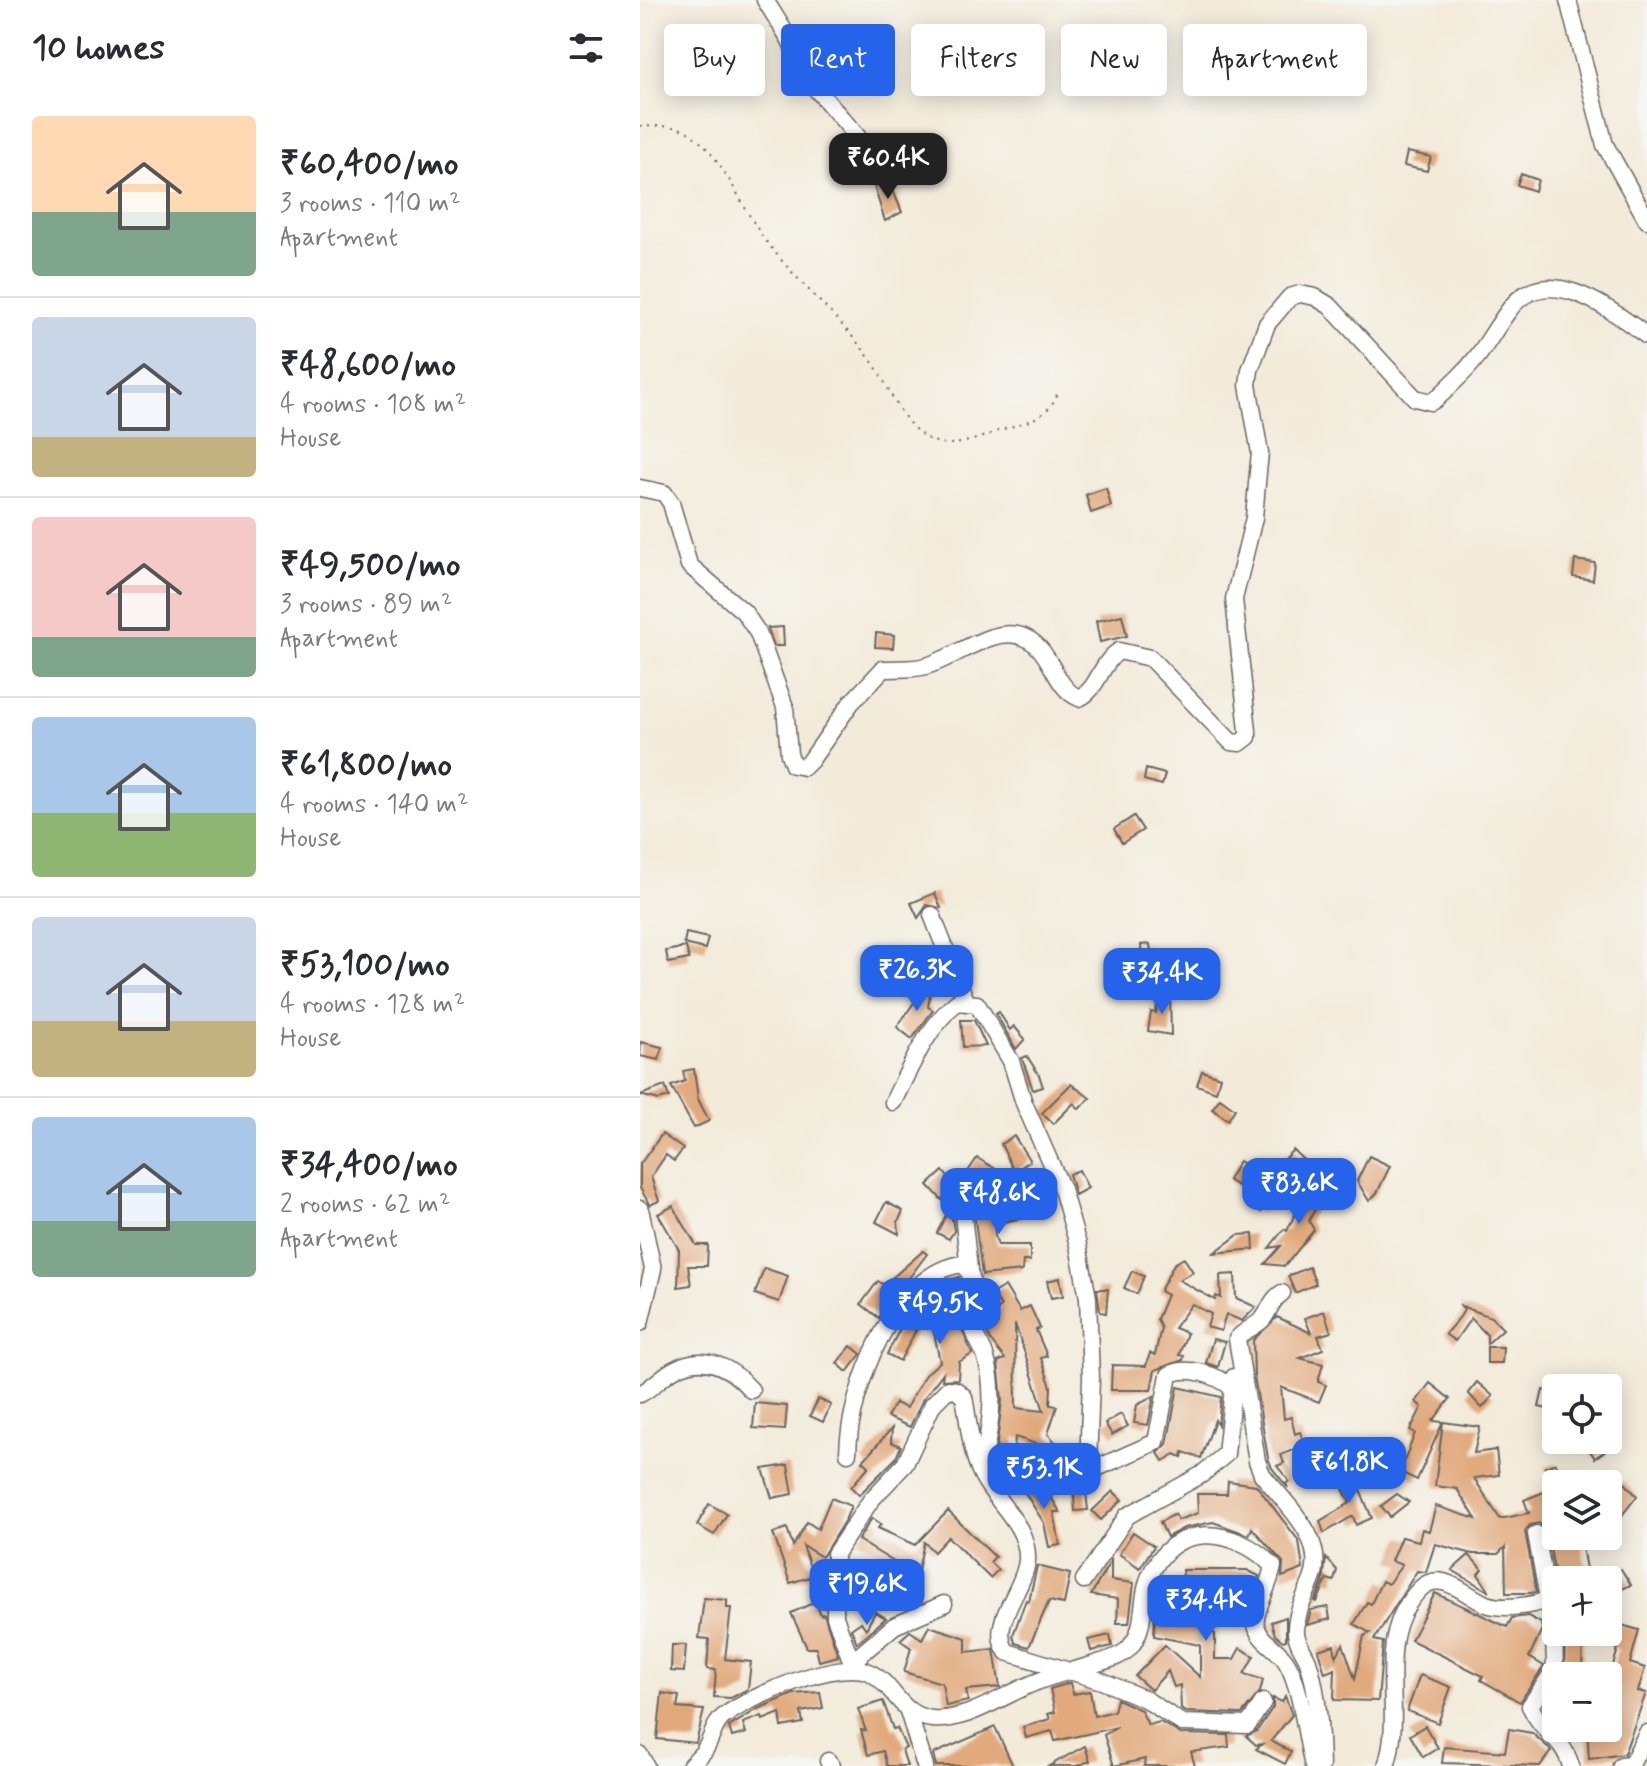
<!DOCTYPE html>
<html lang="en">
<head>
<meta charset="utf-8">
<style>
  :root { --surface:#fff; --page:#f2f2f3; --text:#2b2b33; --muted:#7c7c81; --line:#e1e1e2; --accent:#2563eb }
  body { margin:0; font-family:Mynerve,sans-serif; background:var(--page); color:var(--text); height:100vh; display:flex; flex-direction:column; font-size:30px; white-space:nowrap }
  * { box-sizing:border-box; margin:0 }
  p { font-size:26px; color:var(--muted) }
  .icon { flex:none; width:44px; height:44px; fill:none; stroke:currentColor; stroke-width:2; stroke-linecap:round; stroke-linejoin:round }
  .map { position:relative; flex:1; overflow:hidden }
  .panel { display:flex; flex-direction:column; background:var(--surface); width:640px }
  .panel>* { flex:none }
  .banner { position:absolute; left:24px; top:24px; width:760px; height:72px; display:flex; gap:16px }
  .buttons { position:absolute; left:902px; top:1374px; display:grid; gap:16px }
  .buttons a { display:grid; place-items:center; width:80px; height:80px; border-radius:8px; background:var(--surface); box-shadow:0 4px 20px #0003; font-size:40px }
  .price { position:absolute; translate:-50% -68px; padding:0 18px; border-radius:16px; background:var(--accent); color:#fff; font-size:26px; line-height:52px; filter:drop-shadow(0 2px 4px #0008) }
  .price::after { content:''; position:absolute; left:50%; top:48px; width:24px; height:18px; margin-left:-12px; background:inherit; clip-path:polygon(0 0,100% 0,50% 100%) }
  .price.on { background:#222; color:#fff }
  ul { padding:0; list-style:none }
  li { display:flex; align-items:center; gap:24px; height:200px; padding:0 32px }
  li+li { border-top:2px solid var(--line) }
  li span { display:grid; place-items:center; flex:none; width:224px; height:160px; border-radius:8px; color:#555 }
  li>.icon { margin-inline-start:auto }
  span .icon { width:96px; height:96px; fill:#fffc; stroke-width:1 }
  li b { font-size:34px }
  h2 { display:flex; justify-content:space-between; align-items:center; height:96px; padding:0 32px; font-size:34px }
  .pill { padding:0 28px; border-radius:8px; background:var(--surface); box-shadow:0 4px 20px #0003; font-size:28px; line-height:72px }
  .pill.on { background:var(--accent); color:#fff }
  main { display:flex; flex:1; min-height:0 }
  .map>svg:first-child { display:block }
  .building { fill:#e1a97c; fill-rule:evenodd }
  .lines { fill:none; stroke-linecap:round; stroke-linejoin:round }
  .minor-casing { stroke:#67645e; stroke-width:19 }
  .path { stroke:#67645e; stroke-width:2; stroke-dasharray:2 6; stroke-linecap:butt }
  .minor { stroke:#fff; stroke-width:16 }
</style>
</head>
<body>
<main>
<section class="panel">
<h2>10 homes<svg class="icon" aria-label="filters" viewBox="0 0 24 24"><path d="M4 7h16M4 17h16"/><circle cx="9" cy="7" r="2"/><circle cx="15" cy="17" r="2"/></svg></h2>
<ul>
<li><span style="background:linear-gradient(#ffd9b3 60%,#7fa58c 0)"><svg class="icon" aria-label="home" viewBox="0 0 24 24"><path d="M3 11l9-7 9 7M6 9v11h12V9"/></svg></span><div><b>₹60,400/mo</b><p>3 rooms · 110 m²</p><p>Apartment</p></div></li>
<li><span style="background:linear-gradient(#c9d6e8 75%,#c2b280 0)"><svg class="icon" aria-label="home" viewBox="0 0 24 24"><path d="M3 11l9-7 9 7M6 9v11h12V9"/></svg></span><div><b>₹48,600/mo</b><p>4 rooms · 108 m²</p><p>House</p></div></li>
<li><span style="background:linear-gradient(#f6c9c9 75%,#7fa58c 0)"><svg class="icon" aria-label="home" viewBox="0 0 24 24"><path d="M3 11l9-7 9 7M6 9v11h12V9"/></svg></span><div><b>₹49,500/mo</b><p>3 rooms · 89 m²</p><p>Apartment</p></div></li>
<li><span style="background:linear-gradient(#a9c7e8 60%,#8fb573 0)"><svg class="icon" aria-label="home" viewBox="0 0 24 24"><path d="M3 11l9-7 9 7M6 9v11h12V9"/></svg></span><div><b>₹61,800/mo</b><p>4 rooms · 140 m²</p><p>House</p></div></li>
<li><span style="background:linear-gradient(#c9d6e8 65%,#c2b280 0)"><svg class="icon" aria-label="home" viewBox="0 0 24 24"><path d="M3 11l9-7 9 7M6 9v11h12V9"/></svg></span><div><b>₹53,100/mo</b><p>4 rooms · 128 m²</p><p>House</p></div></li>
<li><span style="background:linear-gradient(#a9c7e8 65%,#7fa58c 0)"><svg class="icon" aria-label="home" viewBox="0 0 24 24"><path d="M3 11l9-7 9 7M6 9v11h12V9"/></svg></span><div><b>₹34,400/mo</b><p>2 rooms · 62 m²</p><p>Apartment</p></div></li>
</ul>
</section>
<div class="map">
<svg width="1007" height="1766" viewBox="0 0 1007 1766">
  <rect width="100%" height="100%" fill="#f6f6f2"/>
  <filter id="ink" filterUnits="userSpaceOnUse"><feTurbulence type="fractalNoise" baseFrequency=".0125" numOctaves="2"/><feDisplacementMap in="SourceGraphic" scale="16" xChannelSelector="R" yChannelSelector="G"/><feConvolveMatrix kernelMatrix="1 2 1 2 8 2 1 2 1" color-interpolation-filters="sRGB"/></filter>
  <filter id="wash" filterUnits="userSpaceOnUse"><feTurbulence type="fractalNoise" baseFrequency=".006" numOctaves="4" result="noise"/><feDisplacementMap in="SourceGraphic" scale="32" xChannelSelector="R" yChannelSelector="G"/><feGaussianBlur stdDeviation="1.8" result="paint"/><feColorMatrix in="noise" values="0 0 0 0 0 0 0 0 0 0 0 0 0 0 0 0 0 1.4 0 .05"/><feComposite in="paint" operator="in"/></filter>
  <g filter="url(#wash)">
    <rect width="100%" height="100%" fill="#f3ebda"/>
    <g id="blocks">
      <g class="building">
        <path d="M767,152L791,157L787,171L764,166Z"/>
        <path d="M881,174L898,180L895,191L877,185Z"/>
        <path d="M249,181L262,212L245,221L234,186Z"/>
        <path d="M466,488L471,506L451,513L446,495Z"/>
        <path d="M935,560L955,563L953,580L933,577Z"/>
        <path d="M482,615L487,636L460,642L456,621Z"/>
        <path d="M143,627L144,646H134L128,628Z"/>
        <path d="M236,633L254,635L253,648L235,647Z"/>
        <path d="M506,769L525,774L522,785L504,780Z"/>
        <path d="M494,816L503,830L482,843L474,829Z"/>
        <path d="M295,893L301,908L287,905L278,918L271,903Z"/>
        <path d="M46,933L68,938L65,949L44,944Z"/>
        <path d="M510,944L516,987H503L501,945Z"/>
        <path d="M46,947L49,959L28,963L26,951Z"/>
        <path d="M294,974L288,1007L293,1010L272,1039L257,1027Z"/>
        <path d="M519,992L530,993L531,1035L508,1031L511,1012L516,1013Z"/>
        <path d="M359,1012L370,1030L374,1026L385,1039L376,1049L356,1014Z"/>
        <path d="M321,1020H334L346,1046L323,1047Z"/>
        <path d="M1,1042L22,1047L19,1060L0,1056Z"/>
        <path d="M387,1056L399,1075L403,1087L393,1090L382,1058Z"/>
        <path d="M54,1069L58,1099L69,1121L54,1128L31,1086L45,1081L43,1071Z"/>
        <path d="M562,1071L580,1077L576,1092L557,1085Z"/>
        <path d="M431,1084L450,1098L439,1109L434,1103L413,1124L402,1113Z"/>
        <path d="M25,1086L29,1097L19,1100L0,1095Z"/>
        <path d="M580,1098L595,1109L588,1120L572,1109Z"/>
        <path d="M22,1134L43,1149L34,1161L26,1155L11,1177L19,1201L10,1205L0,1188V1164Z"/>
        <path d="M374,1136L390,1161L374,1172L361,1144Z"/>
        <path d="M653,1150L672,1168L669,1171L672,1174L662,1181L642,1161Z"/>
        <path d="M729,1156L750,1166L737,1193L729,1201L717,1181Z"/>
        <path d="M337,1158L356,1169L346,1185L327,1173Z"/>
        <path d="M599,1161L609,1167L598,1186L588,1180Z"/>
        <path d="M439,1170L448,1188L435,1195L429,1174Z"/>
        <path d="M303,1171L311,1181L310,1193L302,1200L288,1185Z"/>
        <path d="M674,1176L694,1193L683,1205L679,1201L669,1221L674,1230L645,1266L625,1264L641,1246L629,1248L644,1229L647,1231L658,1208L675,1192L669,1187Z"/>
        <path d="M396,1179L399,1192L382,1196L378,1183Z"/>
        <path d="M623,1181L637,1200L621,1212L607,1194Z"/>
        <path d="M376,1194L382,1218L354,1224L355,1236L358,1245H390V1261H383L382,1271L342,1275L333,1204Z"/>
        <path d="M246,1202L263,1211L258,1222L259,1234L236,1222Z"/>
        <path d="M33,1206L56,1245H68L67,1266H48L51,1285L38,1287L39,1250L18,1214Z"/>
        <path d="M306,1215L312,1218L314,1231L309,1239L297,1233Z"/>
        <path d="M613,1234L614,1249L574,1253L598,1235Z"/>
        <path d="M283,1251L287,1254L239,1318L221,1304L238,1281L244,1285Z"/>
        <path d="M544,1258L553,1272L539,1280L575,1300L576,1296L581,1298L580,1275L595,1274L596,1298L616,1307L602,1321L586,1314L581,1331L567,1327L571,1314L552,1304L534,1328L547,1333L539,1355L544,1356L543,1360L515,1370L511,1390H471L472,1365L506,1366L510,1353L515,1355L521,1328L517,1319L527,1295L520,1291L534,1264Z"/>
        <path d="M669,1267L676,1284L655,1293L648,1276Z"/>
        <path d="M124,1268L148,1276L139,1302L115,1294Z"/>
        <path d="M492,1271L504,1276L497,1294L484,1288Z"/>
        <path d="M319,1277L321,1303L317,1298L322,1329L332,1354L319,1362L318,1379L302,1380L303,1373L283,1399L270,1427L247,1417L255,1403L266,1408L285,1375L300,1362L286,1294L303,1282Z"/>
        <path d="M420,1278L423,1296L411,1298L407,1281Z"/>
        <path d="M365,1286L380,1311L390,1306L400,1328L396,1330L407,1356L401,1358L411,1387L410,1405L417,1406L408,1434L429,1458L414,1472L404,1460L415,1450L375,1437L373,1462L355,1460L362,1400L358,1362L365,1359L350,1340L343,1322L361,1307L353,1293ZM375,1324L404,1411L376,1408Z"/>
        <path d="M457,1289H468L466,1313L460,1312Z"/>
        <path d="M821,1306L851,1317L863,1329L847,1344V1335L831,1318L815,1341L805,1334L820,1317L824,1310Z"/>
        <path d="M684,1311L691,1332L678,1336L683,1349L660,1358L683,1364L678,1382L686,1385L679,1402L641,1387L644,1419L651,1417L655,1434L660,1432L665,1445L641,1455L644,1463L637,1466L649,1481L646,1484L648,1488L632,1468L628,1458L614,1376L613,1340L637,1317L671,1333L665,1318Z"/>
        <path d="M263,1323L276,1330L260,1361L247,1354Z"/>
        <path d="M573,1339L585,1342L578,1367L566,1363Z"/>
        <path d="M211,1346L221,1354L207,1372L197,1363Z"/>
        <path d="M847,1347H863L862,1363H847Z"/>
        <path d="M837,1382L853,1396L842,1408L828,1393Z"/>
        <path d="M790,1383L810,1399L793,1421L803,1422L777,1480L760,1472L775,1433L770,1430L782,1407L776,1402Z"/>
        <path d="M538,1387L581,1397L578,1425L575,1420L561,1458L543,1452L542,1457L535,1454L523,1461L518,1453L527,1444Z"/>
        <path d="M903,1390L916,1392V1411L899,1407Z"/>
        <path d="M514,1396L508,1425L494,1423L497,1405Z"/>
        <path d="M178,1399L191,1405L183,1422L170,1416Z"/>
        <path d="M115,1403L147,1406L145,1430L113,1428Z"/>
        <path d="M481,1414L488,1426L472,1435L465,1423Z"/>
        <path d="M803,1422L840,1427L834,1453L856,1450L859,1475L834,1478L860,1519L889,1513L884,1500L916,1487V1536H940L948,1580L916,1581L907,1532L899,1523L890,1525L885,1531L896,1592L890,1593H866L865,1547L858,1554H833L795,1544L786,1572L777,1571L734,1640L743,1642L738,1701L694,1700L695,1669L685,1673L678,1650L694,1645L696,1657L703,1644L715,1679L724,1636L730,1633L714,1624L727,1602L731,1604L742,1581L748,1584L762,1565L751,1561L761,1537L779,1541L782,1529L789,1531L796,1506L836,1519L817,1489L795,1486Z"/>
        <path d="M252,1428L251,1442L261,1446L256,1458L219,1495L211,1487L229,1466L223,1461Z"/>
        <path d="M957,1440H980L955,1458L947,1447Z"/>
        <path d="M916,1463L924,1484H912L905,1467Z"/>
        <path d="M148,1465L153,1494L132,1498L123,1469Z"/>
        <path d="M712,1471L732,1518L716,1525L713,1516L684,1533L680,1521L710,1503L698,1478Z"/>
        <path d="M375,1477L397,1492L405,1487L420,1512H414L420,1545L409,1547L404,1523Z"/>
        <path d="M588,1481L616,1485L659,1541L663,1569L642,1577L643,1562L612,1528L609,1535L573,1522L544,1528L527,1537L520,1522L535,1514L538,1520L558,1513L557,1494H587Z"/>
        <path d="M983,1481L997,1496L968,1533V1503Z"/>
        <path d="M445,1483L448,1510L435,1511L433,1484Z"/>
        <path d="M473,1491L482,1500L461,1520L452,1511Z"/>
        <path d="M757,1494L769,1502L750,1517L741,1506Z"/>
        <path d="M191,1498L211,1506L206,1518L182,1557L163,1546L173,1576L150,1583L133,1533L147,1528L153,1546L167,1522L178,1529Z"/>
        <path d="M69,1504L87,1514L74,1535L57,1525Z"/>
        <path d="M308,1511L355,1557L350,1562L358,1570L350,1578L308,1537L294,1552L284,1542L271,1603L217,1591L218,1571L226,1572L227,1564L262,1567L218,1540L232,1518L241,1524L238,1528L275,1545Z"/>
        <path d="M493,1532L514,1546L500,1568L479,1554Z"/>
        <path d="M829,1555L842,1569L838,1574L850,1592L812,1570Z"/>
        <path d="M686,1558L697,1570L694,1581L687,1579L677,1602L675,1601L683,1582Z"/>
        <path d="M471,1560V1580L494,1583L489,1623H477L478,1599L451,1595Z"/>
        <path d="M397,1566L430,1574L424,1604L409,1601L389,1647L375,1643L373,1635L386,1600L389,1601Z"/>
        <path d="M981,1569L991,1585L968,1595V1577Z"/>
        <path d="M543,1570H607L619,1576L607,1608L597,1603L598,1627L565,1628L575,1634V1659H594L600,1648L614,1656L604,1674L623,1680L620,1692L602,1714L545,1712L541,1709L540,1685L534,1687L528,1671L511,1690L495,1676L525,1645L560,1677V1645L514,1636L515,1612H534L536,1602L542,1603ZM559,1590H593L583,1611L554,1612Z"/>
        <path d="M795,1593L867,1627L872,1618L888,1616L901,1623L902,1629L889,1657L904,1666L880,1702L841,1680L843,1676L771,1640Z"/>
        <path d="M64,1598L87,1600V1608H91L85,1659L111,1662L108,1689L91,1698L74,1697L76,1670L67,1669L69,1639L59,1638Z"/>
        <path d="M175,1602L181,1615L184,1614L198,1656L179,1661L176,1648H167L151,1613Z"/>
        <path d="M688,1607L690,1619L667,1625L671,1610Z"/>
        <path d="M235,1612L246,1618L217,1643L211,1629L221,1622L226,1629Z"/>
        <path d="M646,1617V1640L643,1641L635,1635L631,1622Z"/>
        <path d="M978,1624L999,1630L990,1663L1005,1668L998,1691L1006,1693L984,1754L949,1759L947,1728H969L974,1711L968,1709V1682L978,1649L972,1647Z"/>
        <path d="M289,1626L326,1638V1652L354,1649L360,1687L326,1690L328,1701L306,1706L302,1683L264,1672L271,1648L260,1640L270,1631L282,1639Z"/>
        <path d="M925,1632H943L942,1676H924Z"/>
        <path d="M470,1635L472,1646L451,1651L448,1640Z"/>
        <path d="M32,1645H46L44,1672L31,1671Z"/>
        <path d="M780,1675L811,1687L798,1723L767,1711Z"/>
        <path d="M430,1683L433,1694L450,1691L454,1716L474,1711L477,1699L501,1710L508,1725L520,1722L541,1734L588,1735L589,1747L551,1752L555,1766H504L505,1759L474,1766L464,1735L478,1727L415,1741L412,1731L386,1738L383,1727L410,1719L408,1714L415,1712L410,1689Z"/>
        <path d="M180,1692L183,1708L161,1712L163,1723L142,1727L140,1713L123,1720L122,1716L103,1723L106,1733L92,1737L89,1727L118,1709L153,1694Z"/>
        <path d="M22,1693L39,1696L37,1708L64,1710L56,1743L17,1739Z"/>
        <path d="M645,1696L652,1715L631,1741L651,1752L645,1764L616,1749L622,1744L616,1745L606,1736L617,1731L633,1707V1698L642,1702Z"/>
        <path d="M243,1701L253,1729L257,1728L266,1748L262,1750L267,1766H247L243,1751L228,1755L221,1730L226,1731L218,1709Z"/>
        <path d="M785,1726L798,1748L783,1757L770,1735Z"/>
        <path d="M355,1727L373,1766H296L293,1754Z"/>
        <path d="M869,1729L892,1733L909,1748L911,1751L900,1766L802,1763L804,1747L865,1752Z"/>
        <path d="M445,1746L450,1761L437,1766H409Z"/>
      </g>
    </g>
  </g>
  <g filter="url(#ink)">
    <use href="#blocks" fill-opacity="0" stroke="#67645e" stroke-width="2"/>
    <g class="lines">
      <defs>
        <g id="minor">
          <path d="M125,0L150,40L164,75L217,136L233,162"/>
          <path d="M928,0L965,145L1007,220"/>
          <path d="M0,488L24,493L31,503L49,565L104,612L118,633L145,707L149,754L153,765L164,767L171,760L211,703L243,669C257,668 273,670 286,666C316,658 355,623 386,638C412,650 414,688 439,698C458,690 460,663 479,651L510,658L591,742L600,743L608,737V731L594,599L614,518L618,472L620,453L608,385L610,370L627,324L650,297L660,294L675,297L690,306L775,398L791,402C801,397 809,386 818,378C841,357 851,334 869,310C906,259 970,309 1007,336"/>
          <path d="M292,915L326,1001"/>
          <path d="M253,1102C270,1068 287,1027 317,1002L337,1004L371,1061L384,1103L422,1189L438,1245L448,1298L451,1378L448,1468H457L516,1442L529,1375C547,1365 578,1375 592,1388"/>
          <path d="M320,1187L329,1269"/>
          <path d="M0,1209L13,1269L0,1323"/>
          <path d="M642,1293C630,1301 631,1309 623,1319C615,1327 604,1330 597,1339L617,1461L622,1474C645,1504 688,1539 672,1580C665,1597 655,1614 656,1633C657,1644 664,1651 668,1661C679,1695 680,1732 681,1766"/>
          <path d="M0,1394C13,1388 23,1374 37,1368C66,1353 92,1368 111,1390"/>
          <path d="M208,1453C209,1392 253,1272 323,1264C339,1278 329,1304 332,1323C333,1336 342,1345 346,1358C357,1394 349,1433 342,1469"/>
          <path d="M896,1534L914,1631L915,1669L890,1706C904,1736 921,1734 931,1766"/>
          <path d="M444,1580L487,1516L561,1475L586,1454L594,1377"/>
          <path d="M213,1661L254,1626L304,1604"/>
          <path d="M214,1668L195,1617V1554L231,1500L265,1464L293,1404L308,1389L316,1390L324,1397C329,1422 330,1452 342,1475C356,1503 389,1526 387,1560C385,1590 347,1624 367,1652L462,1681L505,1699L542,1723L608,1725L623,1702"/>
          <path d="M268,1711L285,1766"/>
          <path d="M0,1755L6,1766"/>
          <path d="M188,1761L192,1766"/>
          <path d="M50,1766C55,1760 62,1755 66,1748C72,1738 74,1724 83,1717C108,1697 202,1656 231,1673C255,1686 260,1716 292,1719C327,1722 363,1695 394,1683C415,1674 437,1670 458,1663C469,1660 483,1656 490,1647C507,1627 500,1600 509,1578C533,1519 595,1527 633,1566C630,1586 613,1612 616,1625C619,1642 639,1648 647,1663C661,1686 666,1738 673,1766"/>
          <path d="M746,1766C766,1709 731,1638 780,1589C801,1568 826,1596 846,1604C864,1610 890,1606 907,1600"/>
          <path d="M981,1766L991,1765L1007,1733"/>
        </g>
      </defs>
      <use href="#minor" class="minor-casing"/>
      <path class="path" d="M0,126C18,127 37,123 52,135C84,159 99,202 121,234C154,281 200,316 233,363C251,388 263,432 296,442C319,449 345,435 367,428C390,421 409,417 418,392"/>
      <use href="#minor" class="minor"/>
    </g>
  </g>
</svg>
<div class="buttons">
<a><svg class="icon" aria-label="locate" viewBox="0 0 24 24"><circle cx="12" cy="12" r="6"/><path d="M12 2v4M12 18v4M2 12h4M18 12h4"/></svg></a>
<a><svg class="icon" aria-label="layers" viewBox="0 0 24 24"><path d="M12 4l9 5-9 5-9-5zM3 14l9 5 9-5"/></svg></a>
<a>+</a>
<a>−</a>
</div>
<b class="price on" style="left:248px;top:201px">₹60.4K</b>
<b class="price" style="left:277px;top:1013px">₹26.3K</b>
<b class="price" style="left:522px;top:1016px">₹34.4K</b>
<b class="price" style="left:659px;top:1226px">₹83.6K</b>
<b class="price" style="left:359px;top:1236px">₹48.6K</b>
<b class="price" style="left:300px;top:1346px">₹49.5K</b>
<b class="price" style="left:709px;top:1505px">₹61.8K</b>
<b class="price" style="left:404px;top:1511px">₹53.1K</b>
<b class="price" style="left:227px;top:1627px">₹19.6K</b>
<b class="price" style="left:566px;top:1643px">₹34.4K</b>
<div class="banner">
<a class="pill">Buy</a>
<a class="pill on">Rent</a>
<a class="pill">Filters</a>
<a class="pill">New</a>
<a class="pill">Apartment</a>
</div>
</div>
</main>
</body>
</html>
